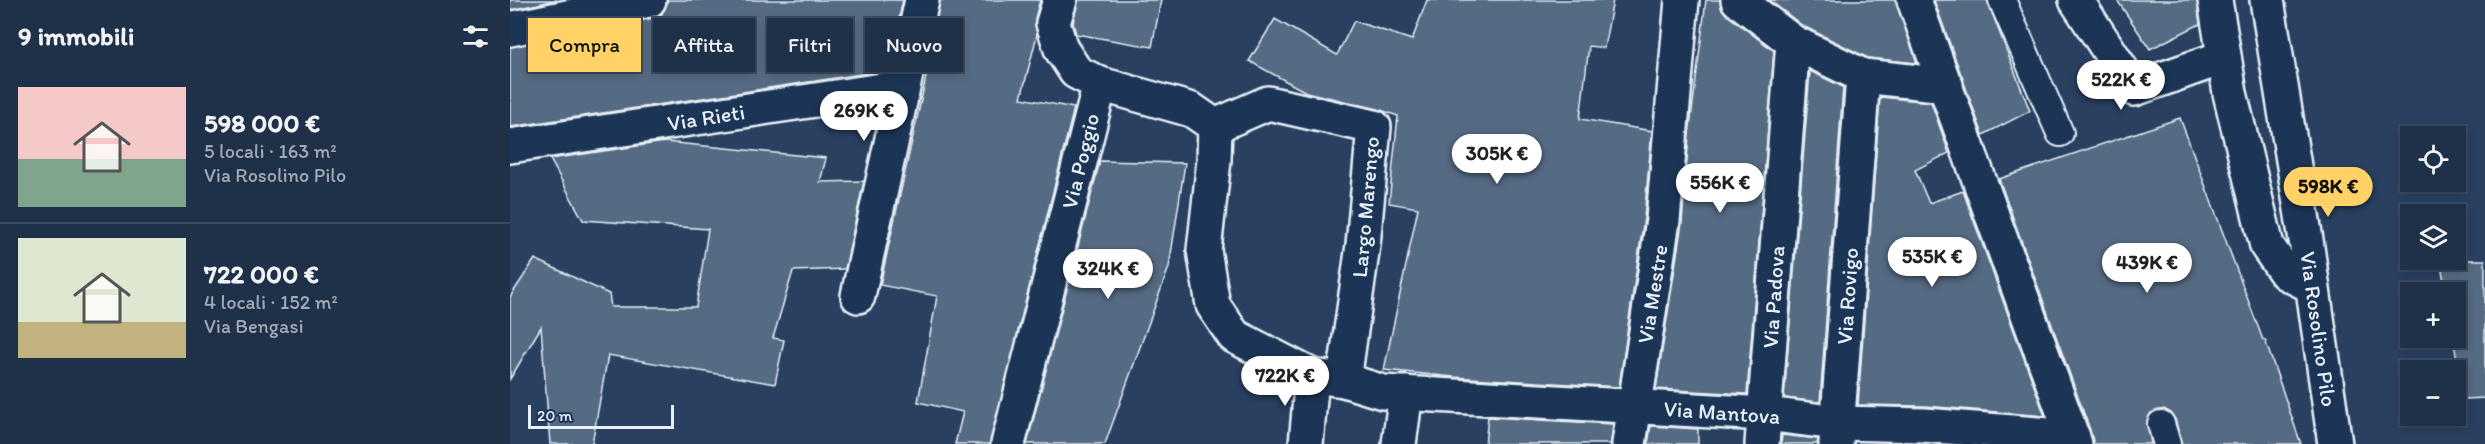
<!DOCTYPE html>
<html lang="it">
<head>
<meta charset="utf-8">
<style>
  :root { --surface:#1f3049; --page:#2c3c53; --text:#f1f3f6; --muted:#a1a9b4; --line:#3c4b61; --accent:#ffd166 }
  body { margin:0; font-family:Itim,sans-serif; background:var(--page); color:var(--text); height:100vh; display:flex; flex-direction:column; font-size:22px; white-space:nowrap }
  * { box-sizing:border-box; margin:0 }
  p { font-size:20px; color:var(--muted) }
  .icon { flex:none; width:33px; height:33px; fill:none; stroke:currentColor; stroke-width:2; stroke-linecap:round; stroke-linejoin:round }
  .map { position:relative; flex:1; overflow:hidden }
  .panel { display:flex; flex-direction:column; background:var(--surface); width:510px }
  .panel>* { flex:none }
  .hud { position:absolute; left:18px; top:18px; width:570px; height:54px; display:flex; gap:12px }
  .fabs { position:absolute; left:1890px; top:126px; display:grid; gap:12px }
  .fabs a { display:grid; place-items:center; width:66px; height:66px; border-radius:0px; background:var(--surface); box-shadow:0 3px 9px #0003,0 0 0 2px var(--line); font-size:30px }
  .scale { position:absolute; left:18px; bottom:15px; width:146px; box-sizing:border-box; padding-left:6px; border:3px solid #e8f1f8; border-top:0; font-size:16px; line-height:21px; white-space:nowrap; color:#e8f1f8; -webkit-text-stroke:4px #1d3557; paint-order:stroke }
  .price { position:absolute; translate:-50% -51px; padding:0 14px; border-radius:21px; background:#fff; color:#222; font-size:20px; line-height:39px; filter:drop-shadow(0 2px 3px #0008) }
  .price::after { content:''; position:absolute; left:50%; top:36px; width:18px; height:14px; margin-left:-9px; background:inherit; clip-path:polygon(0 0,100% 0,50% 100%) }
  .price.active { background:var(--accent); color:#111 }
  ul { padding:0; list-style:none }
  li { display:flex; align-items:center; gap:18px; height:150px; padding:0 18px }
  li+li { border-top:2px solid var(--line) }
  li span { display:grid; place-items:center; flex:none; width:168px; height:120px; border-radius:0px; color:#555 }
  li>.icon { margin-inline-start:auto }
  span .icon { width:72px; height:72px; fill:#fffc; stroke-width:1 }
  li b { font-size:26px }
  h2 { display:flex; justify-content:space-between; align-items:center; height:72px; padding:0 18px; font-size:26px }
  .chip { padding:0 21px; border-radius:0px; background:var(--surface); box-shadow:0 3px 9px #0003,0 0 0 2px var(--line); font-size:21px; line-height:54px }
  .chip.active { background:var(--accent); color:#111 }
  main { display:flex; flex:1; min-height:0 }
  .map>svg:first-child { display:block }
  .building { fill:#556a83; stroke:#e8f1f8; stroke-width:1.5 }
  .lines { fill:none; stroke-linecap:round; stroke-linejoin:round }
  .service-casing { stroke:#e8f1f8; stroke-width:30 }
  .minor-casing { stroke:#e8f1f8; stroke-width:38 }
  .tertiary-casing { stroke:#e8f1f8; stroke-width:38 }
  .service { stroke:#1d3557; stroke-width:26 }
  .minor { stroke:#1d3557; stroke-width:33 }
  .tertiary { stroke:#1d3557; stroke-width:33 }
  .labels { text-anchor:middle; stroke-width:4.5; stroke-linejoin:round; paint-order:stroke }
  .street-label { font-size:22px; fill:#e8f1f8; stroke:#1d3557 }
</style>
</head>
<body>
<main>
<section class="panel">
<h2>9 immobili<svg class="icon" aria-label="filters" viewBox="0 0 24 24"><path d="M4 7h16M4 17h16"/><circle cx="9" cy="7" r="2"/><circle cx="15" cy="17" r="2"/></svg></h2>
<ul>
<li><span style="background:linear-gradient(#f6c9c9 60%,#7fa58c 0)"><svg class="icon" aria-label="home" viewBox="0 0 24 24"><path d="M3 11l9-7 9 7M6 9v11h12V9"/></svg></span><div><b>598 000 €</b><p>5 locali · 163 m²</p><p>Via Rosolino Pilo</p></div></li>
<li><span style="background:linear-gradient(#dfe7d0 70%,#c2b280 0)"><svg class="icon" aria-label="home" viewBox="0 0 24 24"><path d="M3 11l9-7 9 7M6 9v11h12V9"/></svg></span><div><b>722 000 €</b><p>4 locali · 152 m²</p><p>Via Bengasi</p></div></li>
</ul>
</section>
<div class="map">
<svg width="1975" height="444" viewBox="0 0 1975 444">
  <rect width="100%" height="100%" fill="#294061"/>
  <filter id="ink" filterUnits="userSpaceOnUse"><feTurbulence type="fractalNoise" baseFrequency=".0167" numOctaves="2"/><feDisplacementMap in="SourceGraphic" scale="12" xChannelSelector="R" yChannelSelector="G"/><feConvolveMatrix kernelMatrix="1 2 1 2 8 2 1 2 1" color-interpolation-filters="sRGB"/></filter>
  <g filter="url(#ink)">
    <g class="building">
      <path d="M0,0H47L0,10Z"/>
      <path d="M157,0H393L378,70L0,127V47L143,18L152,14Z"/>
      <path d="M430,0H530L525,18L527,35L511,98L564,108L480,444H445L453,412L408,402L427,296L370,285L419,64H417Z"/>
      <path d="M568,0H651L642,47L566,34L563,23Z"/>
      <path d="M917,0H1103L1094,48L1079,46L1070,119L1142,131L1134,218L1109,387L944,377L874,370L908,208L879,203L888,116L868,109L796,92L739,61L765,19L827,55L844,21L902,40Z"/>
      <path d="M1196,0H1210L1211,8L1217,15L1264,51L1237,394L1146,389L1172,223L1179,135Z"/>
      <path d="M1259,0H1386L1407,63L1358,58L1293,26Z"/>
      <path d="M1424,0H1477L1520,111L1473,135Z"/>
      <path d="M1607,0H1687L1690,24L1640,49Z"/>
      <path d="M1300,71L1333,87L1310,402L1274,398Z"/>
      <path d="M1370,97L1421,102L1439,153L1405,170L1419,203L1453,191L1535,416L1416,406L1348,405Z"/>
      <path d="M1670,118L1753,340H1755L1791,444H1672L1665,419L1661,413L1654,409L1641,413L1637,420L1641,444H1583L1580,430L1489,179Z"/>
      <path d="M155,142L316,158L310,182L354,181L335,269L283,271L263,338L274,340L265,384L98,355L82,444H40L31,327L0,379V297L25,259L99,294L101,307H186L198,229L73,220L40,159Z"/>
      <path d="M590,161L675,163L659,267L595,444H517Z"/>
      <path d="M1930,260H1975V398L1954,399L1943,338H1946V292H1936Z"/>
      <path d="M978,417L1103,424L1101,444H975Z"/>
      <path d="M1141,426L1188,429V444H1138Z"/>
      <path d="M1272,435L1308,439L1307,444H1271Z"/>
    </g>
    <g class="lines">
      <defs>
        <g id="service">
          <path d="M1492,0L1550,133"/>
          <path d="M1651,424L1657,444"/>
        </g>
        <g id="minor">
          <path d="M550,0L543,23L551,49L566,72L590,84L682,110L705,126L704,160L694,250L703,305L724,336L802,376L834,380L873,392L1255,414L1328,423L1414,425L1563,437"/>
          <path d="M1228,0L1283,42L1353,76L1436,85"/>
          <path d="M1404,0L1565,444"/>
          <path d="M1566,0L1624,89L1714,57"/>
          <path d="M1705,0L1720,93L1757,246L1776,273L1802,286"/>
          <path d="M0,29L139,0"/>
          <path d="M705,126L758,103L864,127L853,245L834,380"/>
          <path d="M0,146L392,87"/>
          <path d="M348,296L412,0"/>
          <path d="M498,444L590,84"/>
          <path d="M796,444L802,376"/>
          <path d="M889,444L896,393"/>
          <path d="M1119,444L1153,220L1172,0"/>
          <path d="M1252,444L1283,42"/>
          <path d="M1326,444L1353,76"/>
        </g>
        <path id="tertiary" d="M1757,0L1796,240L1825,444"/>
      </defs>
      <use href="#service" class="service-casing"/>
      <use href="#minor" class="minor-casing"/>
      <use href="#tertiary" class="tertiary-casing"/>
      <use href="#service" class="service"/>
      <use href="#minor" class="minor"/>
      <use href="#tertiary" class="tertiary"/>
    </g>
  </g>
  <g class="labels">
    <g class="street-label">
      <text transform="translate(196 117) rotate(-9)" y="8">Via Rieti</text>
      <text transform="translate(570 161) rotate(-76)" y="8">Via Poggio</text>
      <text transform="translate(855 207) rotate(-85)" y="8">Largo Marengo</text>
      <text transform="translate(1142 294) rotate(-81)" y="8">Via Mestre</text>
      <text transform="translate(1337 296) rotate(-86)" y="8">Via Rovigo</text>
      <text transform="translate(1263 297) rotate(-86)" y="8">Via Padova</text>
      <text transform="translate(1809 329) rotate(82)" y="8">Via Rosolino Pilo</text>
      <text transform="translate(1212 412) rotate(4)" y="8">Via Mantova</text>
    </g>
  </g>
</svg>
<div class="fabs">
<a><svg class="icon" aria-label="locate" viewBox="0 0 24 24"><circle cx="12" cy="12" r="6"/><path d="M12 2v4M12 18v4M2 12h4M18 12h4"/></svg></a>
<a><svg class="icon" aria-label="layers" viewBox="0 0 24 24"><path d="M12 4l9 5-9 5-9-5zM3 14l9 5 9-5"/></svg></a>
<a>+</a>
<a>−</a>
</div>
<div class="scale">20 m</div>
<b class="price" style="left:1611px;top:111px">522K €</b>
<b class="price" style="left:354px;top:142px">269K €</b>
<b class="price" style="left:987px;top:185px">305K €</b>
<b class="price" style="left:1210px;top:214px">556K €</b>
<b class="price active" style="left:1818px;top:218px">598K €</b>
<b class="price" style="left:1422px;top:288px">535K €</b>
<b class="price" style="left:1637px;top:294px">439K €</b>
<b class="price" style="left:598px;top:300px">324K €</b>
<b class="price" style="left:775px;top:407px">722K €</b>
<div class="hud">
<a class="chip active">Compra</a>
<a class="chip">Affitta</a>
<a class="chip">Filtri</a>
<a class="chip">Nuovo</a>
</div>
</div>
</main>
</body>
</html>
